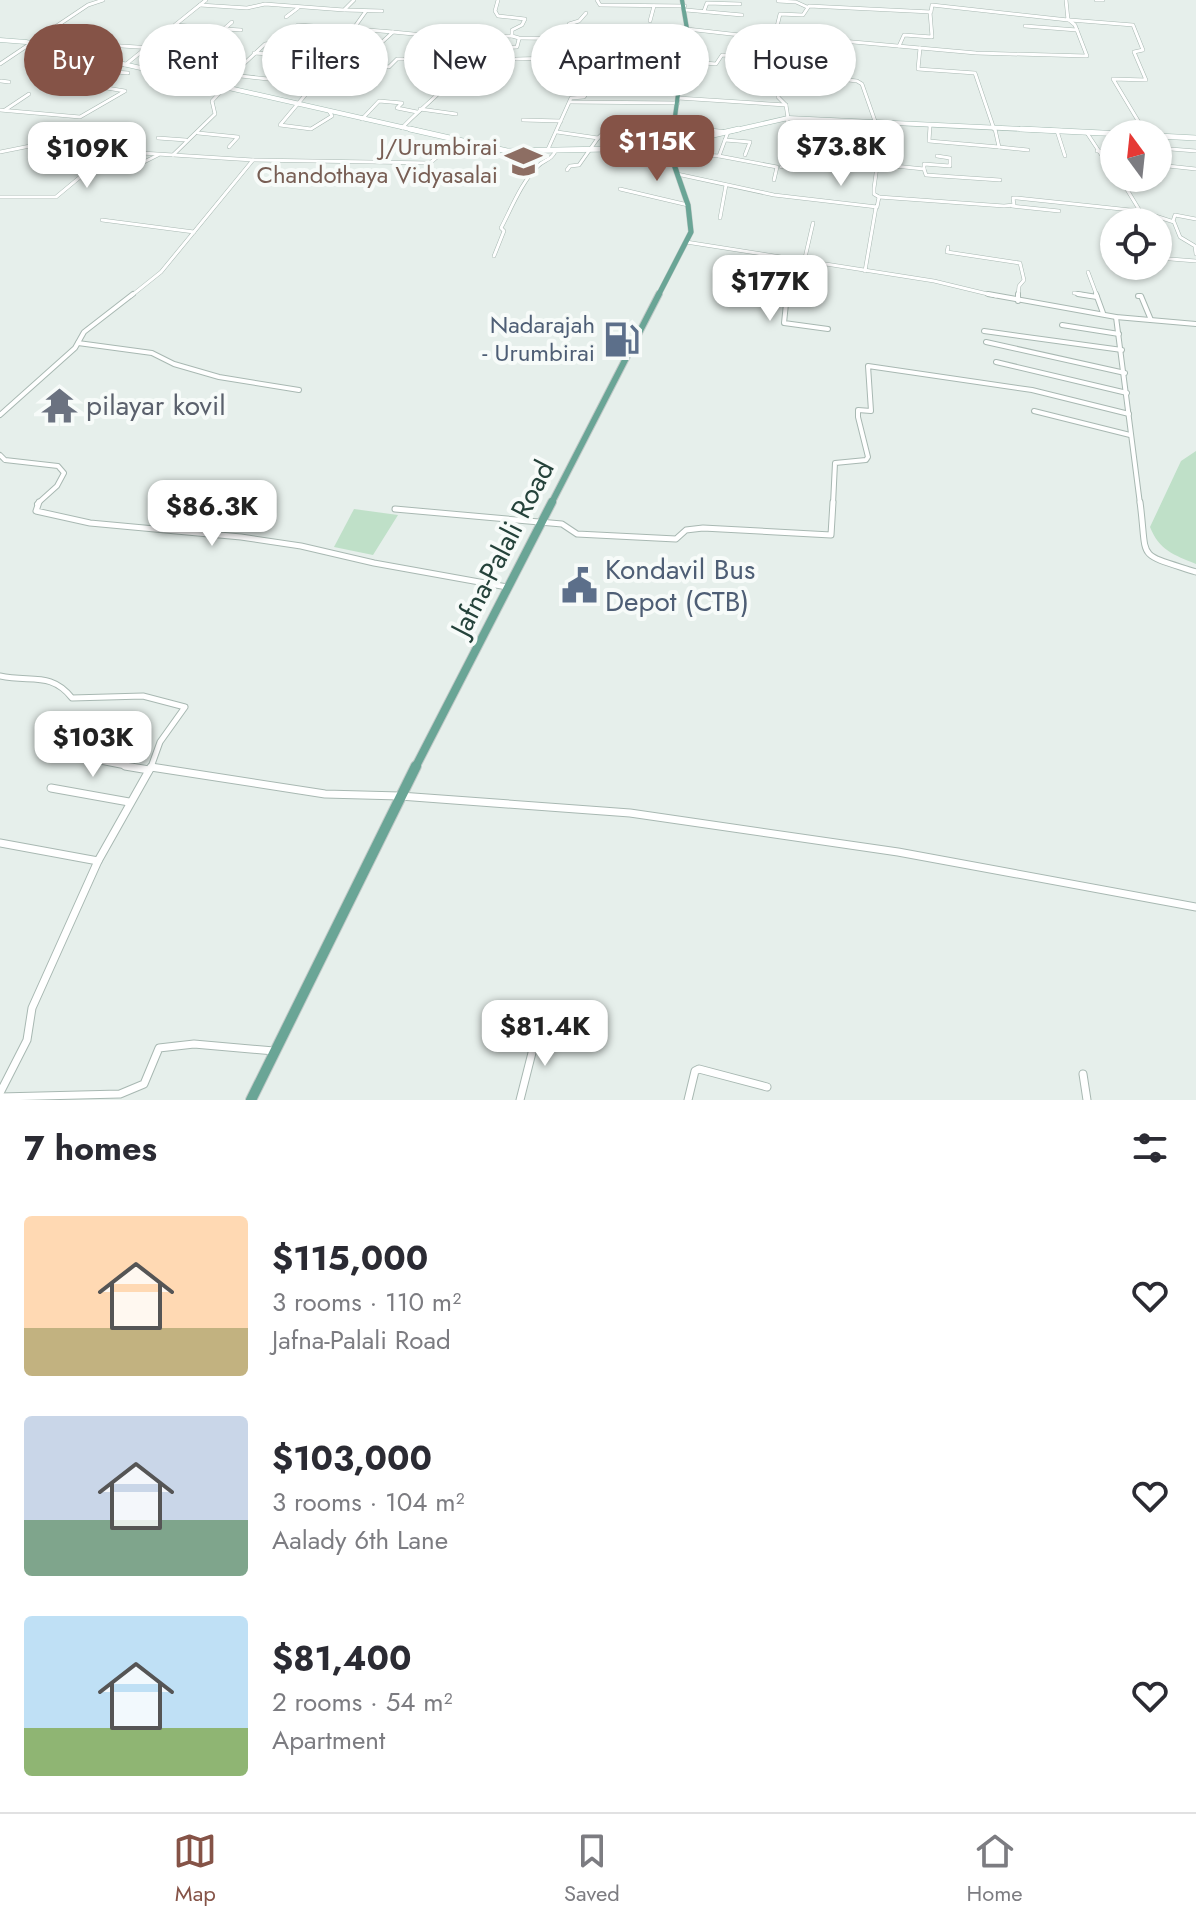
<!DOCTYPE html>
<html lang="en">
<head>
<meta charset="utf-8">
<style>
  :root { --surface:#fff; --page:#f7f7f7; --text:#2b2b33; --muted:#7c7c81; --line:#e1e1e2; --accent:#855347 }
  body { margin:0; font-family:Jost,sans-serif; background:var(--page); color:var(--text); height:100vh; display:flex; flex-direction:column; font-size:30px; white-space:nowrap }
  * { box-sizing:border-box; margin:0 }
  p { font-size:26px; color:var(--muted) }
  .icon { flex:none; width:44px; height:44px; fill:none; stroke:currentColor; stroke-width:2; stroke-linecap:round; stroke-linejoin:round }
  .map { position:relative; height:1100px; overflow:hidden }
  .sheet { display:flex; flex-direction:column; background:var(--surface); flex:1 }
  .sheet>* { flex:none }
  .banner { position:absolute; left:24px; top:24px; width:1148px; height:72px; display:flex; gap:16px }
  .needle { width:52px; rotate:345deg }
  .fabs { position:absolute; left:1100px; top:120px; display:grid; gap:16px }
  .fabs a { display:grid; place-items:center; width:72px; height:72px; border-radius:50%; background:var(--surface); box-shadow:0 2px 6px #0004; font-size:40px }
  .price { position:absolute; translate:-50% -68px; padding:0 18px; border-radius:16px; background:#fff; color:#222; font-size:26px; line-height:52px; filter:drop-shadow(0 2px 4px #0008) }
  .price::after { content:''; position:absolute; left:50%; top:48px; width:24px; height:18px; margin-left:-12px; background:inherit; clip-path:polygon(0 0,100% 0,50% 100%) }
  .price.selected { background:var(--accent); color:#fff }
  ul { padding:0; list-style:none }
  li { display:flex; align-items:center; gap:24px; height:200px; padding:0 24px }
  li span { display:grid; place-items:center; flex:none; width:224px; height:160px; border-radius:8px; color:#555 }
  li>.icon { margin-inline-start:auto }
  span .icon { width:96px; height:96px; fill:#fffc; stroke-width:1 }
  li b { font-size:34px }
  h2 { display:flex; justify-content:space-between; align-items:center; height:96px; padding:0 24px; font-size:34px }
  .tag { padding:0 28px; border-radius:36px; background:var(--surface); box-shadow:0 2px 6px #0004; font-size:28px; line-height:72px }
  .tag.selected { background:var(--accent); color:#fff }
  .dock { display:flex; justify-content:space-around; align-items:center; height:112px; border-top:2px solid var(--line); background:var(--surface); font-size:22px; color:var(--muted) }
  .dock a { display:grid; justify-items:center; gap:4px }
  .dock .selected { color:var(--accent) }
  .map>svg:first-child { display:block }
  .green { fill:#bfe0c8 }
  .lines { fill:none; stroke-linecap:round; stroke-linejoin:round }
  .street-far3-casing { stroke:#a8b8b2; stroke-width:4 }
  .street-far2-casing { stroke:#a8b8b2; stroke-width:6 }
  .street-far1-casing { stroke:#a8b8b2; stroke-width:7 }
  .street-casing { stroke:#a8b8b2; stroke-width:9 }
  .secondary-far1-casing { stroke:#a4bbb3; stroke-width:5 }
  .secondary-casing { stroke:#a4bbb3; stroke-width:6 }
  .primary-far4-casing { stroke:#c2cac8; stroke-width:5 }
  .primary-far3-casing { stroke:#c2cac8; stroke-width:6 }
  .primary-far2-casing { stroke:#c2cac8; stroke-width:8 }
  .primary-far1-casing { stroke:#c2cac8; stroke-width:10 }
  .primary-casing { stroke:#c2cac8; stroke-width:12 }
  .street-far3 { stroke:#fff; stroke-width:3 }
  .street-far2 { stroke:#fff; stroke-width:4 }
  .street-far1 { stroke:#fff; stroke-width:5 }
  .street { stroke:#fff; stroke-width:7 }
  .secondary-far1 { stroke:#fff; stroke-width:4 }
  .secondary { stroke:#fff; stroke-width:5 }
  .primary-far4 { stroke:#6aa596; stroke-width:4 }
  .primary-far3 { stroke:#6aa596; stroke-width:5 }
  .primary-far2 { stroke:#6aa596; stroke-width:6 }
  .primary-far1 { stroke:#6aa596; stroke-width:8 }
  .primary { stroke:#6aa596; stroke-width:10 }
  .labels { text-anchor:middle; stroke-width:8; stroke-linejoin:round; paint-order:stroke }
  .far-education-label { font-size:24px; fill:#785e54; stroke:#f7fbf9; text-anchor:end }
  .far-service-label { font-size:24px; fill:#4e5e75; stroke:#f7fbf9; text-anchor:end }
  .worship-label { font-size:28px; fill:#5b616d; stroke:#f7fbf9; text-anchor:start }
  .street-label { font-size:28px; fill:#24423a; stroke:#f7fbf9 }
  .service-label { font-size:28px; fill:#4e5e75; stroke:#f7fbf9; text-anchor:start }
</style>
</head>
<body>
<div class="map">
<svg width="1196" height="1100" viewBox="0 0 1196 1100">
  <rect width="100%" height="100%" fill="#e6efeb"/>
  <g class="green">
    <path d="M1196,451V564C1174,555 1159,550 1150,527L1181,461Z"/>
    <path d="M354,509L398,515L373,555L334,547Z"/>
  </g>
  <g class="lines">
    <defs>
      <g id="street-far3">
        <path d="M498,0L495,11L498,16L525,19L522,25L512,30V36L519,38L603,39L685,46"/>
        <path d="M597,0L600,5L685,6"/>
        <path d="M1096,0H1103"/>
        <path d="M778,1L796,2L807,7"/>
        <path d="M200,5L247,8L265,4L344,10L354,0"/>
        <path d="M345,10L382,11"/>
        <path d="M686,10L742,15"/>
        <path d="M704,11L707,3L740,4"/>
        <path d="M286,17L298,8"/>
        <path d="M1070,20L1133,25L1143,50L1134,52L1146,80L1113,79L1146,134"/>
        <path d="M650,21L654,6"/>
        <path d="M1025,26L1077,30"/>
        <path d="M199,27L224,29L232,22"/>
        <path d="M225,29L241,30"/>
        <path d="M687,29L774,39L780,14L803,15L809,6L931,12L932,5L1068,20L1066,0"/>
        <path d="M393,32L434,36L441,30L484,31L489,33L487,37L512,36"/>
        <path d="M775,35L976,53L1087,56L1075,25L1069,20"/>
        <path d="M203,36L188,35L199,27L175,25L206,0"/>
        <path d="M568,38L569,24L579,21L586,13"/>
        <path d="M90,44L185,50"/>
        <path d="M899,46L904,35L932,37L930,12"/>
        <path d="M920,48L918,69L975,73L994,129"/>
        <path d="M639,51L634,59L648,63L649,74L681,78"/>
        <path d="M254,53L270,54L272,58L353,65L358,64L393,32L355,29"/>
        <path d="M33,58L50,48"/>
        <path d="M516,59L593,57L607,39"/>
        <path d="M49,60H67"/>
        <path d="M683,61L716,64L722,55L784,58"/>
        <path d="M0,64L88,5L103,0"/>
        <path d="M359,64L389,67L397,59H403"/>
        <path d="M125,65L162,35"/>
        <path d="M103,71L128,73"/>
        <path d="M780,72L857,81L862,84L876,124"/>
        <path d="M232,75L265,44L278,42L298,25L344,28L330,41L344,42L366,11"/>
        <path d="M1,81L9,82"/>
        <path d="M48,82L88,85"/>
        <path d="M328,82L317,81L280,125L311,129L332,116L329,111"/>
        <path d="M222,87L232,75L314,84"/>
        <path d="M678,98L786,105"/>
        <path d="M570,102L678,103"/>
        <path d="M420,109L456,114"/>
        <path d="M0,110L80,117L125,91L88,85L111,62"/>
        <path d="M5,110L29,94"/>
        <path d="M788,118L786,105L778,97L781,60L793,38"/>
        <path d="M362,119L379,101L402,103L397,108L417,112"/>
        <path d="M523,120L561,121"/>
        <path d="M674,126L728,132L719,156"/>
        <path d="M930,126L929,141L999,147"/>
        <path d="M402,128C422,106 447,91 461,65L480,61L478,56L483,49L517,47L519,39"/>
        <path d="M995,129L999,147L1028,150"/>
        <path d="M1057,131L1065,156"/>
        <path d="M557,132L598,138"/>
        <path d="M198,133L238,137L229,147"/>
        <path d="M1087,133L1114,174"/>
        <path d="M158,138L186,140"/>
        <path d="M725,140L750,142L745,155"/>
        <path d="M1158,148L1196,151"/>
        <path d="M548,149L571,98L584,97L591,87L616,83L679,92"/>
        <path d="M1097,151L1114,152"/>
        <path d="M0,152L30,146L253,160"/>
        <path d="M134,152L142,136"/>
        <path d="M670,153L719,156L777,167L774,180"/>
        <path d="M173,155L215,114L212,101L225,87"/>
        <path d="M1158,156L1165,157L1168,166L1196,169"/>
        <path d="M875,164L924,169L926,175L1000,180"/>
        <path d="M781,167L789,162L787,118"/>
        <path d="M924,169V164L950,166V158L937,156"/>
        <path d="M567,170L570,166L579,165L598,138L616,121L674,125"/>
        <path d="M677,174L774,195L877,207L879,197L874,194V188L880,145L879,125"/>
        <path d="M620,189L688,205"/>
        <path d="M0,197H56L97,163L138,165L158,155"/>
        <path d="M879,197L1004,206L1014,205L1013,198H1017L1140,211L1120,178"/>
        <path d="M1012,206L1059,211"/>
        <path d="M1140,211L1174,222L1180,237L1195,246L1196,254"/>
        <path d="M720,218L726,185"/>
        <path d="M102,220L194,232"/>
        <path d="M1173,221L1175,215L1196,219"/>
        <path d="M686,242L934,281L996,296"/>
        <path d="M948,247L947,252L1020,263L1024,280L1019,286L1018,296"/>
        <path d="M494,256L504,231L501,228C511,209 522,181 538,166C545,159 551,161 556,150"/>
        <path d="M1158,258L1196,261"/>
        <path d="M804,262L813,223"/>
        <path d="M865,271L876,207"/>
        <path d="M1088,272L1097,296"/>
        <path d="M1074,293L1090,296"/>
        <path d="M131,296L161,272L253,160L430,163L457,140"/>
        <path d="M787,296L791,259"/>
      </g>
      <g id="street-far2">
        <path d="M787,294L784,323L828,329"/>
        <path d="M988,294L1116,317L1196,324"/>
        <path d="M1078,294L1097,297"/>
        <path d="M1096,294L1103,313"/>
        <path d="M1138,296H1141L1151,320"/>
        <path d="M1018,301V294"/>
        <path d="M1116,317L1140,504"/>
        <path d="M1062,325L1119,334"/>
        <path d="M984,331L1122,350"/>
        <path d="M986,342L1125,373"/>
        <path d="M78,343L152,353L174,364L219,377L299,390"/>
        <path d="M996,362L1127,393"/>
        <path d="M1034,411L1130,435"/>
        <path d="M0,415L75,348L84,332L133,294"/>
        <path d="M0,455L5,460L58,466L64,473L57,486L37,504"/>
        <path d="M833,504L835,463L866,460L868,457L858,417V410L871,411L868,366L1032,390L1129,414"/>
      </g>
      <g id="street-far1">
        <path d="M39,502L36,511L90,523L241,537L301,546L374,563L507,587"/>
        <path d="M1140,502C1148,562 1134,552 1196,572"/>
        <path d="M395,509L562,524L577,534L676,539L686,530L703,528L831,535L833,502"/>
        <path d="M0,676C30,683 51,671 72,698L143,696L185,707L160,742L151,767"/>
        <path d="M64,754L136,768"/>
        <path d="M151,768H155"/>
      </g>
      <g id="street">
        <path d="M125,766L149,770"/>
        <path d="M51,788L129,802"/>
        <path d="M0,843L98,861L151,767L325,794L400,796L630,813L898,852L1196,907"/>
        <path d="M1083,1074L1087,1100"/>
        <path d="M0,1093L27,1040L32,1008L98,861"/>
        <path d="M0,1097L120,1094L144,1084L159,1048L194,1044L274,1051"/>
        <path d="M520,1100L538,1029"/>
        <path d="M688,1100L695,1071L699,1069L767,1087"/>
      </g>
      <g id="secondary-far1">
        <path d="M0,40L26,42L419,131"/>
        <path d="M731,131L788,118L1063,131"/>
      </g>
      <g id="secondary">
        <path d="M410,129L507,151L657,148L739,129"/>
        <path d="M1021,129L1123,134"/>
        <path d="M1158,136L1196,138"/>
      </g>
      <path id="primary-far4" d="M673,131L687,29L682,0"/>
      <path id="primary-far3" d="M658,296L691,232L688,205L668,147L673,129"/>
      <path id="primary-far2" d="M551,504L659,294"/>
      <path id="primary-far1" d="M415,768L552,502"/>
      <path id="primary" d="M251,1100L416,766"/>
    </defs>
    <use href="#street-far3" class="street-far3-casing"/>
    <use href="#street-far2" class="street-far2-casing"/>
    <use href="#street-far1" class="street-far1-casing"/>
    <use href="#street" class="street-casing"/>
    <use href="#secondary-far1" class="secondary-far1-casing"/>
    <use href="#secondary" class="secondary-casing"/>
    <use href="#primary-far4" class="primary-far4-casing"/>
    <use href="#primary-far3" class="primary-far3-casing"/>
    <use href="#primary-far2" class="primary-far2-casing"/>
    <use href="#primary-far1" class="primary-far1-casing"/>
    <use href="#primary" class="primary-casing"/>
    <use href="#street-far3" class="street-far3"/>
    <use href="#street-far2" class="street-far2"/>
    <use href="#street-far1" class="street-far1"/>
    <use href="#street" class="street"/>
    <use href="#secondary-far1" class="secondary-far1"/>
    <use href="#secondary" class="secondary"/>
    <use href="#primary-far4" class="primary-far4"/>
    <use href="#primary-far3" class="primary-far3"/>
    <use href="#primary-far2" class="primary-far2"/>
    <use href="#primary-far1" class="primary-far1"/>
    <use href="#primary" class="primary"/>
  </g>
  <defs>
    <symbol id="school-bare" viewBox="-9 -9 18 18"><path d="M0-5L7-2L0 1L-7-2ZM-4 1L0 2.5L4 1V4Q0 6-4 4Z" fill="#8d6e63" stroke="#f7fbf9" stroke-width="2.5" paint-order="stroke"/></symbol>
    <symbol id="fuel-bare" viewBox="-9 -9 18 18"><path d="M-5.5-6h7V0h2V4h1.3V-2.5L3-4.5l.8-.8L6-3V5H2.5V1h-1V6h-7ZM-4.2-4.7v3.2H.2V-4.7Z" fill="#5c6f8a" stroke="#f7fbf9" stroke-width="2.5" paint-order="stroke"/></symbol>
    <symbol id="temple-bare" viewBox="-9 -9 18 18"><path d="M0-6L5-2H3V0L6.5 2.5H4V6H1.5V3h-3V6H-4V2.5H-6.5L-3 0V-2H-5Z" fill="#6b7280" stroke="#f7fbf9" stroke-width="2.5" paint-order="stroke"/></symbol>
    <symbol id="civic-bare" viewBox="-9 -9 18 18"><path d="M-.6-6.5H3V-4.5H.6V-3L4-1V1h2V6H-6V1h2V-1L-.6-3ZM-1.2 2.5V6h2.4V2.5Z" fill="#5c6f8a" stroke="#f7fbf9" stroke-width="2.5" paint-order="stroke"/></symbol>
  </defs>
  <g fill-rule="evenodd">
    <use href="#school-bare" x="498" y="136" width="51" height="51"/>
    <use href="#fuel-bare" x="596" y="314" width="51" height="51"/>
    <use href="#temple-bare" x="34" y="380" width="51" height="51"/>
    <use href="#civic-bare" x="554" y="560" width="51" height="51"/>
  </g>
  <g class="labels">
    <g class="far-education-label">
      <text x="498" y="155">J/Urumbirai<tspan x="498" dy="28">Chandothaya Vidyasalai</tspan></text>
    </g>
    <g class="far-service-label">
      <text x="595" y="333">Nadarajah<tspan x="595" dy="28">- Urumbirai</tspan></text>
    </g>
    <g class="worship-label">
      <text x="86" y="415">pilayar kovil</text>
    </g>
    <g class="street-label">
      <text transform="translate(502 548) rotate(-63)" y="10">Jafna-Palali Road</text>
    </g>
    <g class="service-label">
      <text x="605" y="579">Kondavil Bus<tspan x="605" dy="32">Depot (CTB)</tspan></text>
    </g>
  </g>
</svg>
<div class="fabs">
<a><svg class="needle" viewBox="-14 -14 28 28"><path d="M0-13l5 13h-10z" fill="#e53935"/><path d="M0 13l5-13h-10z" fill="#7c7c81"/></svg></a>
<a><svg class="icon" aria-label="locate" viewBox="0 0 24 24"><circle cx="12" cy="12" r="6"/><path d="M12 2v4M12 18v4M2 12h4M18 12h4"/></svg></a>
</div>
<b class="price selected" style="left:657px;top:183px">$115K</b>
<b class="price" style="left:841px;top:188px">$73.8K</b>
<b class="price" style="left:87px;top:190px">$109K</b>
<b class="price" style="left:770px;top:323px">$177K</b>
<b class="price" style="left:212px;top:548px">$86.3K</b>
<b class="price" style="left:93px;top:779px">$103K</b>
<b class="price" style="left:545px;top:1068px">$81.4K</b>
<div class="banner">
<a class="tag selected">Buy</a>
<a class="tag">Rent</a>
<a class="tag">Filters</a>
<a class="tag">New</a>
<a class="tag">Apartment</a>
<a class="tag">House</a>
</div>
</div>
<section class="sheet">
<h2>7 homes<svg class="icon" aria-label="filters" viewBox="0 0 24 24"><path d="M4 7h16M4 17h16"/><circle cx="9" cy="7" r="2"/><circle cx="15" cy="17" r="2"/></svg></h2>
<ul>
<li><span style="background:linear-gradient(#ffd9b3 70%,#c2b280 0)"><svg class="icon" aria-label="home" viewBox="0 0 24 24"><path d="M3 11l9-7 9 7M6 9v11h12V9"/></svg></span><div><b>$115,000</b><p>3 rooms · 110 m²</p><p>Jafna-Palali Road</p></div><svg class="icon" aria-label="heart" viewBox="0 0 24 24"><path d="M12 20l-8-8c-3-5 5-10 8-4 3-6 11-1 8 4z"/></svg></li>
<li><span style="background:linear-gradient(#c9d6e8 65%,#7fa58c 0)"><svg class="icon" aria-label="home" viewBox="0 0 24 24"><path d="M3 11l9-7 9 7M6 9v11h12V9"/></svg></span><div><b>$103,000</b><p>3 rooms · 104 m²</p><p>Aalady 6th Lane</p></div><svg class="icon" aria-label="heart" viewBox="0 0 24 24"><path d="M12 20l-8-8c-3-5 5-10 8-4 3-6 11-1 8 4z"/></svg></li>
<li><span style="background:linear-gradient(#bfe0f5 70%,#8fb573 0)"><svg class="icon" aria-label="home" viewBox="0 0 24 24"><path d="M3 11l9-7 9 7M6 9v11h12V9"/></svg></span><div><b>$81,400</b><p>2 rooms · 54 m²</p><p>Apartment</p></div><svg class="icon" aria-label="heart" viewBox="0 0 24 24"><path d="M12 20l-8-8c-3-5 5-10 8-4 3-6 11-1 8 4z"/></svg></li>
</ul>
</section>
<nav class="dock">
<a class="selected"><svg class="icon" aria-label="map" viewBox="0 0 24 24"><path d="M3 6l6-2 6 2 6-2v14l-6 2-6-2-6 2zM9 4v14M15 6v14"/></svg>Map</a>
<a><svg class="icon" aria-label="saved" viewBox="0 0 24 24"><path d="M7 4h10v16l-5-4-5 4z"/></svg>Saved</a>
<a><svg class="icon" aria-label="home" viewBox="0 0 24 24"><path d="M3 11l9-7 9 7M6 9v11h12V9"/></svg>Home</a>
</nav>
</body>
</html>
